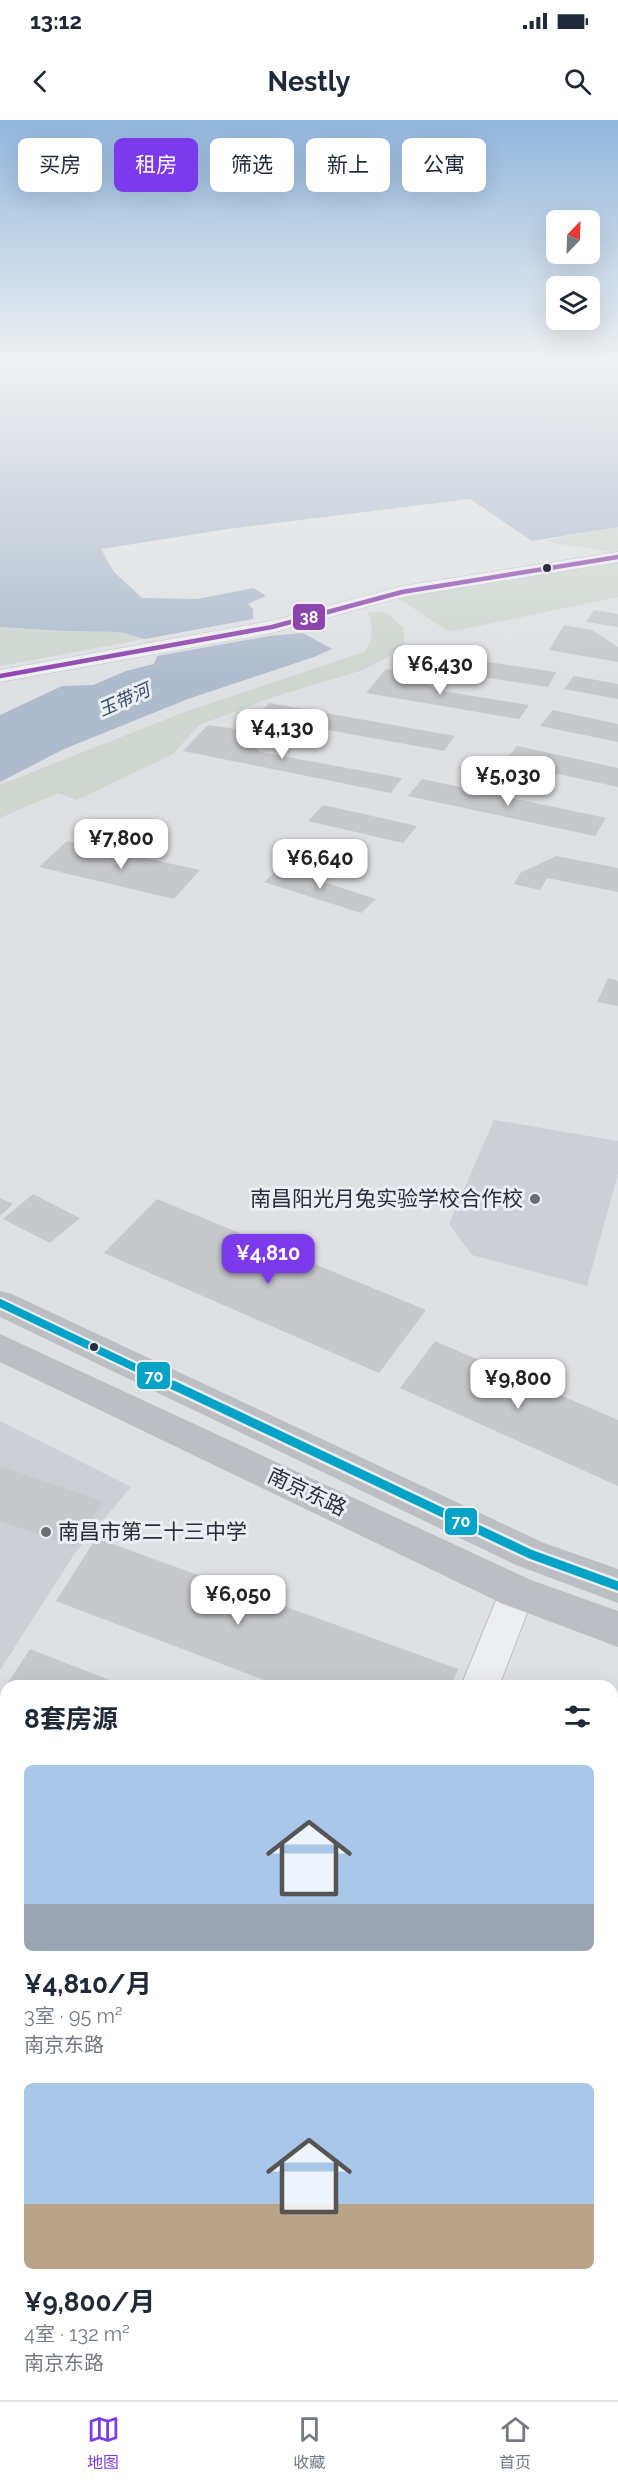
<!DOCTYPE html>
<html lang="zh">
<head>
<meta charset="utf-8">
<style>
  :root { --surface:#fff; --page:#f2f2f3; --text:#1f2937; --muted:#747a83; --line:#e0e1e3; --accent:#7c3aed }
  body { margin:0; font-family:Raleway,"Noto Sans SC",sans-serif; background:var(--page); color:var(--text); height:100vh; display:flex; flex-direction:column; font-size:22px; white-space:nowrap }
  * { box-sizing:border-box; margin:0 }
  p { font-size:20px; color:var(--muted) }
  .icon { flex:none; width:33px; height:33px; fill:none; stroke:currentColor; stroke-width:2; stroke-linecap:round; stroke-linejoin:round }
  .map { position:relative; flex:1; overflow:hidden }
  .sheet { position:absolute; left:0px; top:1560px; width:618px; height:720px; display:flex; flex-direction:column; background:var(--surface); border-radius:18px 18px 0 0; box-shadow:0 6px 24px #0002 }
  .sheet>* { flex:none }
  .top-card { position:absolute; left:18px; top:18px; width:582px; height:54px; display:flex; gap:12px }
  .needle { width:39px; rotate:23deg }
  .buttons { position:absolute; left:546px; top:90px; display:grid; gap:12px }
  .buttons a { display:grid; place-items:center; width:54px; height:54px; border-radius:9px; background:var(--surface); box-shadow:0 6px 24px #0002; font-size:30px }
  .price { position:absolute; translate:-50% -51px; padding:0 14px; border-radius:12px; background:#fff; color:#222; font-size:20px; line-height:39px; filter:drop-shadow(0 2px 3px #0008) }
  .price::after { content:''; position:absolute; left:50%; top:36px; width:18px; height:14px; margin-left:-9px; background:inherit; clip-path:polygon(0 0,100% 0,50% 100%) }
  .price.current { background:var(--accent); color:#fff }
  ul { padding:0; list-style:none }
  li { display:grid; align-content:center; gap:12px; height:318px; padding:0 24px }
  li span { display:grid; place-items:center; height:186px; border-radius:9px; color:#555 }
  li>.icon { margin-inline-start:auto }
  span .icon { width:108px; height:108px; fill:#fffc; stroke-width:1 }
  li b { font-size:26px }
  h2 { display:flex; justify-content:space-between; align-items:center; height:72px; padding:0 24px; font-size:26px }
  .pill { padding:0 21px; border-radius:9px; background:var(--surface); box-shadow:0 6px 24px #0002; font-size:21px; line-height:54px }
  .pill.current { background:var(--accent); color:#fff }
  .status { display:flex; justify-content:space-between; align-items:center; height:42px; padding:0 30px; background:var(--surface); direction:ltr }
  .status svg { height:16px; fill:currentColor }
  header { display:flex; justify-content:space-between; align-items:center; height:78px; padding:0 24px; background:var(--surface); font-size:27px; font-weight:700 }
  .tab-bar { display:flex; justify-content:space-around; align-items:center; height:84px; border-top:2px solid var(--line); background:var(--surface); font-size:16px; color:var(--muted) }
  .tab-bar a { display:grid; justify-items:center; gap:3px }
  .tab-bar .current { color:var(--accent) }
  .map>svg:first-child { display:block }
  .built { fill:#cccfd6 }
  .green { fill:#ced6cf }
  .water { fill:#aebbcd }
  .building { fill:#c6c8cb }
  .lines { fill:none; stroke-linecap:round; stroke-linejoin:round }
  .primary-tunnel { stroke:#b9bcc1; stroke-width:16; stroke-dasharray:16 8; stroke-linecap:butt }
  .minor-casing { stroke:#bcbec1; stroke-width:2 }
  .tertiary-casing { stroke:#bcbec1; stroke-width:1 }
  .minor { fill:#edeef0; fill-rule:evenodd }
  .tertiary { fill:#edeef0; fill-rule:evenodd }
  .secondary { fill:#bcbec3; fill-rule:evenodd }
  .bus-1-casing { stroke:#ebeef3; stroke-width:8 }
  .bus-2-far1-casing { stroke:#ebeef3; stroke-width:12 }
  .bus-2-casing { stroke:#ebeef3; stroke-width:14 }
  .bus-1 { stroke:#8e44ad; stroke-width:4.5 }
  .bus-2-far1 { stroke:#02a3c7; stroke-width:8 }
  .bus-2 { stroke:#02a3c7; stroke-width:9 }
  .bus-dot { fill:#272d3a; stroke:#ebeef3; stroke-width:2 }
  .poi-dot { fill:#676c75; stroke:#ebeef3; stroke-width:2 }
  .labels { text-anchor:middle; stroke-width:6; stroke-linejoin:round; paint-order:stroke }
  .far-water-label { font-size:18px; font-style:italic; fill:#35496a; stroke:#ebeef3 }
  .poi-label { font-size:21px; fill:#272d3a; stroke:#ebeef3; text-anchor:end }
  .street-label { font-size:21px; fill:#272d3a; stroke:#ebeef3 }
  .line-badge { stroke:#ebeef3; stroke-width:2 }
  .badge-label { font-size:16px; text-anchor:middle; font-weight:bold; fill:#fff }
</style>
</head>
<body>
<div class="status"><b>13:12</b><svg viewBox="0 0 49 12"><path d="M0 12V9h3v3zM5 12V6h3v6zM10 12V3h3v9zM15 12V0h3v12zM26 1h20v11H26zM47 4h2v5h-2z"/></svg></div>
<header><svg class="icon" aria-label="back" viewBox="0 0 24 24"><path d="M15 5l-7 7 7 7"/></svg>Nestly<svg class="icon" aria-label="search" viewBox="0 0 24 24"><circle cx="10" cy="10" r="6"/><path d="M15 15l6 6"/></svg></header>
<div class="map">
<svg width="618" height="2280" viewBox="0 0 618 2280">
  <rect width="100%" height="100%" fill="#dee0e3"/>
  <g class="built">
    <path d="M494,1000L618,1021V1054L587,1166L472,1135L449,1104Z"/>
    <path d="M0,1301L131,1367L75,1433L0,1550Z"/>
  </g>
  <g class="green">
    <path d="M618,407V433L553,423L547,420Z"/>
    <path d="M618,442V477L449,512L398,478Z"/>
    <path d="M368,492H385L404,508V528L363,550L273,577L199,605L173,634L77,680L58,673L0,698V665L182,593L364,532C374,520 373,506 368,492Z"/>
    <path d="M0,507L62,511L120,512L145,519L0,546Z"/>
  </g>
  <g class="water">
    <path d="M0,242H618V407L532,421L470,379L228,409L101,429L114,452L142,478L197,479L254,468L266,476L248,484L253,489V499L145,519L120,512L62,511L0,507Z"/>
    <path d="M303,513L332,529L314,537L188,579L64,629L0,662V595L62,566L93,565L126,551L154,544L157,536L269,516Z"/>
  </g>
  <g class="building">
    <path d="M594,490L618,494V507L586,502Z"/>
    <path d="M564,505L592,510L618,527V542L549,530Z"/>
    <path d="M419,532L556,552L548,567L409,546Z"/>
    <path d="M386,549L412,553L436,570L529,585L519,599L366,573Z"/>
    <path d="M574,556L618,564V579L564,569Z"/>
    <path d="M269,583L455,616L444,631L256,597Z"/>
    <path d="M553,590L618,604V622L540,606Z"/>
    <path d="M208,605L236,609L260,632L402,658L391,673L183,631Z"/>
    <path d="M517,626L618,648V667L504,642Z"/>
    <path d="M422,659L606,698L595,716L408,676Z"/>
    <path d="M323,685L417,706L403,723L308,701Z"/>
    <path d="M67,721L200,750L174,779L39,747Z"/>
    <path d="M556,736L618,748V772L547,758L540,770L514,764L520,753Z"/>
    <path d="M280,748L376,779L361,793L264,762Z"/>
    <path d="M608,858L618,861V886L597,882Z"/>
    <path d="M33,1074L80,1098L50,1123L3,1099Z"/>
    <path d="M0,1078L13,1084L0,1096Z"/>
    <path d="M157,1079L426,1190L379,1253L104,1133Z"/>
    <path d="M435,1221L618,1300V1366L400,1268Z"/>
    <path d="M0,1346L103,1381L75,1427L0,1401Z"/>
    <path d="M96,1418L458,1549L451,1566H280L56,1481Z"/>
    <path d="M30,1529L125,1566H6Z"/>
    <path d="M6,1566V1587L0,1585V1576Z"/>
    <path d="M612,1618L618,1620V1680L612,1677Z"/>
    <path d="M0,1643L6,1645V1713L0,1710Z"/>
    <path d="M612,1731L618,1733V1782L612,1780Z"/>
    <path d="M0,1807L6,1809V1880L0,1877Z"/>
    <path d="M612,1873L618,1875V1952L612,1950Z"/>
    <path d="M0,2021L6,2024V2138L0,2135Z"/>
    <path d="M612,2062L618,2064V2164L612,2161Z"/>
    <path d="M51,2274H102L112,2280H48Z"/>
    <path d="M314,2274H550L562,2280H325Z"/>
  </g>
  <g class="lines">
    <path class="primary-tunnel" d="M238,242L512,282L618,302"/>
    <defs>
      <g id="minor">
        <path d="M517,1457L530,1461L535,1472L499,1566H461L504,1461Z"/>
        <path d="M177,2274H230L228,2280H175Z"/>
      </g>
      <path id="tertiary" d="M618,432V442L403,477L272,513L0,562V550L271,501L402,466Z"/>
    </defs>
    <use href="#minor" class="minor-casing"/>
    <use href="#tertiary" class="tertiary-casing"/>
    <use href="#minor" class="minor"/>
    <use href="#tertiary" class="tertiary"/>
    <g class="secondary">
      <path d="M0,1171L12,1174L544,1423L618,1449V1483L516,1445L0,1197Z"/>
      <path d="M0,1214L531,1460L618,1491V1527L503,1484L0,1242Z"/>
    </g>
    <defs>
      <path id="bus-1" d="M0,556L272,507L402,472L618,437"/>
      <path id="bus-2-far1" d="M0,1183L176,1267"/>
      <path id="bus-2" d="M173,1265L530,1434L618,1466"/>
    </defs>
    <use href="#bus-1" class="bus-1-casing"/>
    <use href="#bus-2-far1" class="bus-2-far1-casing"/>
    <use href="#bus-2" class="bus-2-casing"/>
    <use href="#bus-1" class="bus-1"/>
    <use href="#bus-2-far1" class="bus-2-far1"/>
    <use href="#bus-2" class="bus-2"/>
  </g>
  <linearGradient id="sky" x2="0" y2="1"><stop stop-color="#91b7dd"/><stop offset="0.43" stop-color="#f0f1f2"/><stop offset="1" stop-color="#f0f1f2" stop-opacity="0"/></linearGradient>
  <rect width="618" height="561" fill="url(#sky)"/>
  <g class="bus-dot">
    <circle cx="547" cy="448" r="5"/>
    <circle cx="94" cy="1227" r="5"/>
  </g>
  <g class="poi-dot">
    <circle cx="535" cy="1079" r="6"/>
    <circle cx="46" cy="1412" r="6"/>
  </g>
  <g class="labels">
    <g class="far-water-label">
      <text transform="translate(124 580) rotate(-24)" y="6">玉带河</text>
    </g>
    <g class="poi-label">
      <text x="523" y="1086">南昌阳光月兔实验学校合作校</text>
      <text x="58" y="1419" text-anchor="start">南昌市第二十三中学</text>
    </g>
    <g class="street-label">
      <text transform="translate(307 1372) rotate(25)" y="7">南京东路</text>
    </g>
  </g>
  <g class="line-badge">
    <rect x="292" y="483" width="34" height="28" rx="6" fill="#8e44ad"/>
    <rect x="136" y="1241" width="35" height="29" rx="6" fill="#02a3c7"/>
    <rect x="444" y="1387" width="34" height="29" rx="6" fill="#02a3c7"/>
  </g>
  <g class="badge-label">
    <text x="309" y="503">38</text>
    <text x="154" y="1262">70</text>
    <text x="461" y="1407">70</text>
  </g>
</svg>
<div class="buttons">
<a><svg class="needle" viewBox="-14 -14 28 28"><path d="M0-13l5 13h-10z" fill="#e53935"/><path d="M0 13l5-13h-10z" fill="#747a83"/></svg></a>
<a><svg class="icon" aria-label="layers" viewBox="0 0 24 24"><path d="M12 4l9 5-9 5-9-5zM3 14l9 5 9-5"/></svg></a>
</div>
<b class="price" style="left:440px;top:576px">¥6,430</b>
<b class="price" style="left:282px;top:640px">¥4,130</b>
<b class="price" style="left:508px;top:687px">¥5,030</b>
<b class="price" style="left:121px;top:750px">¥7,800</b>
<b class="price" style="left:320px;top:770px">¥6,640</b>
<b class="price current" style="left:268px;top:1165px">¥4,810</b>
<b class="price" style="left:518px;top:1290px">¥9,800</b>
<b class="price" style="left:238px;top:1506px">¥6,050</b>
<div class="top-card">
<a class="pill">买房</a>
<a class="pill current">租房</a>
<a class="pill">筛选</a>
<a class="pill">新上</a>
<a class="pill">公寓</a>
</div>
<section class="sheet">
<h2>8套房源<svg class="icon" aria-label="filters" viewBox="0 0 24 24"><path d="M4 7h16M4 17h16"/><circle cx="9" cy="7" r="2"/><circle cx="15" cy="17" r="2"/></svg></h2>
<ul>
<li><span style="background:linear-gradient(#a9c7e8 75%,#9aa5b1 0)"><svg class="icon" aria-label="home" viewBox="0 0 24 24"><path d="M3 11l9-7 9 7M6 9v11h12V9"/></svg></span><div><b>¥4,810/月</b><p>3室 · 95 m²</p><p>南京东路</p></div></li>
<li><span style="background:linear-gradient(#a9c7e8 65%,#b9a48a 0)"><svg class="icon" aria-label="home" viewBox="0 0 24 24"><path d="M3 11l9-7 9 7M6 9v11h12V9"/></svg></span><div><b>¥9,800/月</b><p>4室 · 132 m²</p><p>南京东路</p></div></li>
</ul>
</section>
</div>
<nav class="tab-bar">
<a class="current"><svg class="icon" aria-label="map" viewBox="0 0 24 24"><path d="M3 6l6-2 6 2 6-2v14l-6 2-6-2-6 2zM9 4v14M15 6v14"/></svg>地图</a>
<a><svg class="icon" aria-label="saved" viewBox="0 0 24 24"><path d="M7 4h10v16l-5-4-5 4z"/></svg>收藏</a>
<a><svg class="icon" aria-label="home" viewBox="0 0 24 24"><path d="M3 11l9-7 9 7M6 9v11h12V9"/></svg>首页</a>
</nav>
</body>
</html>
